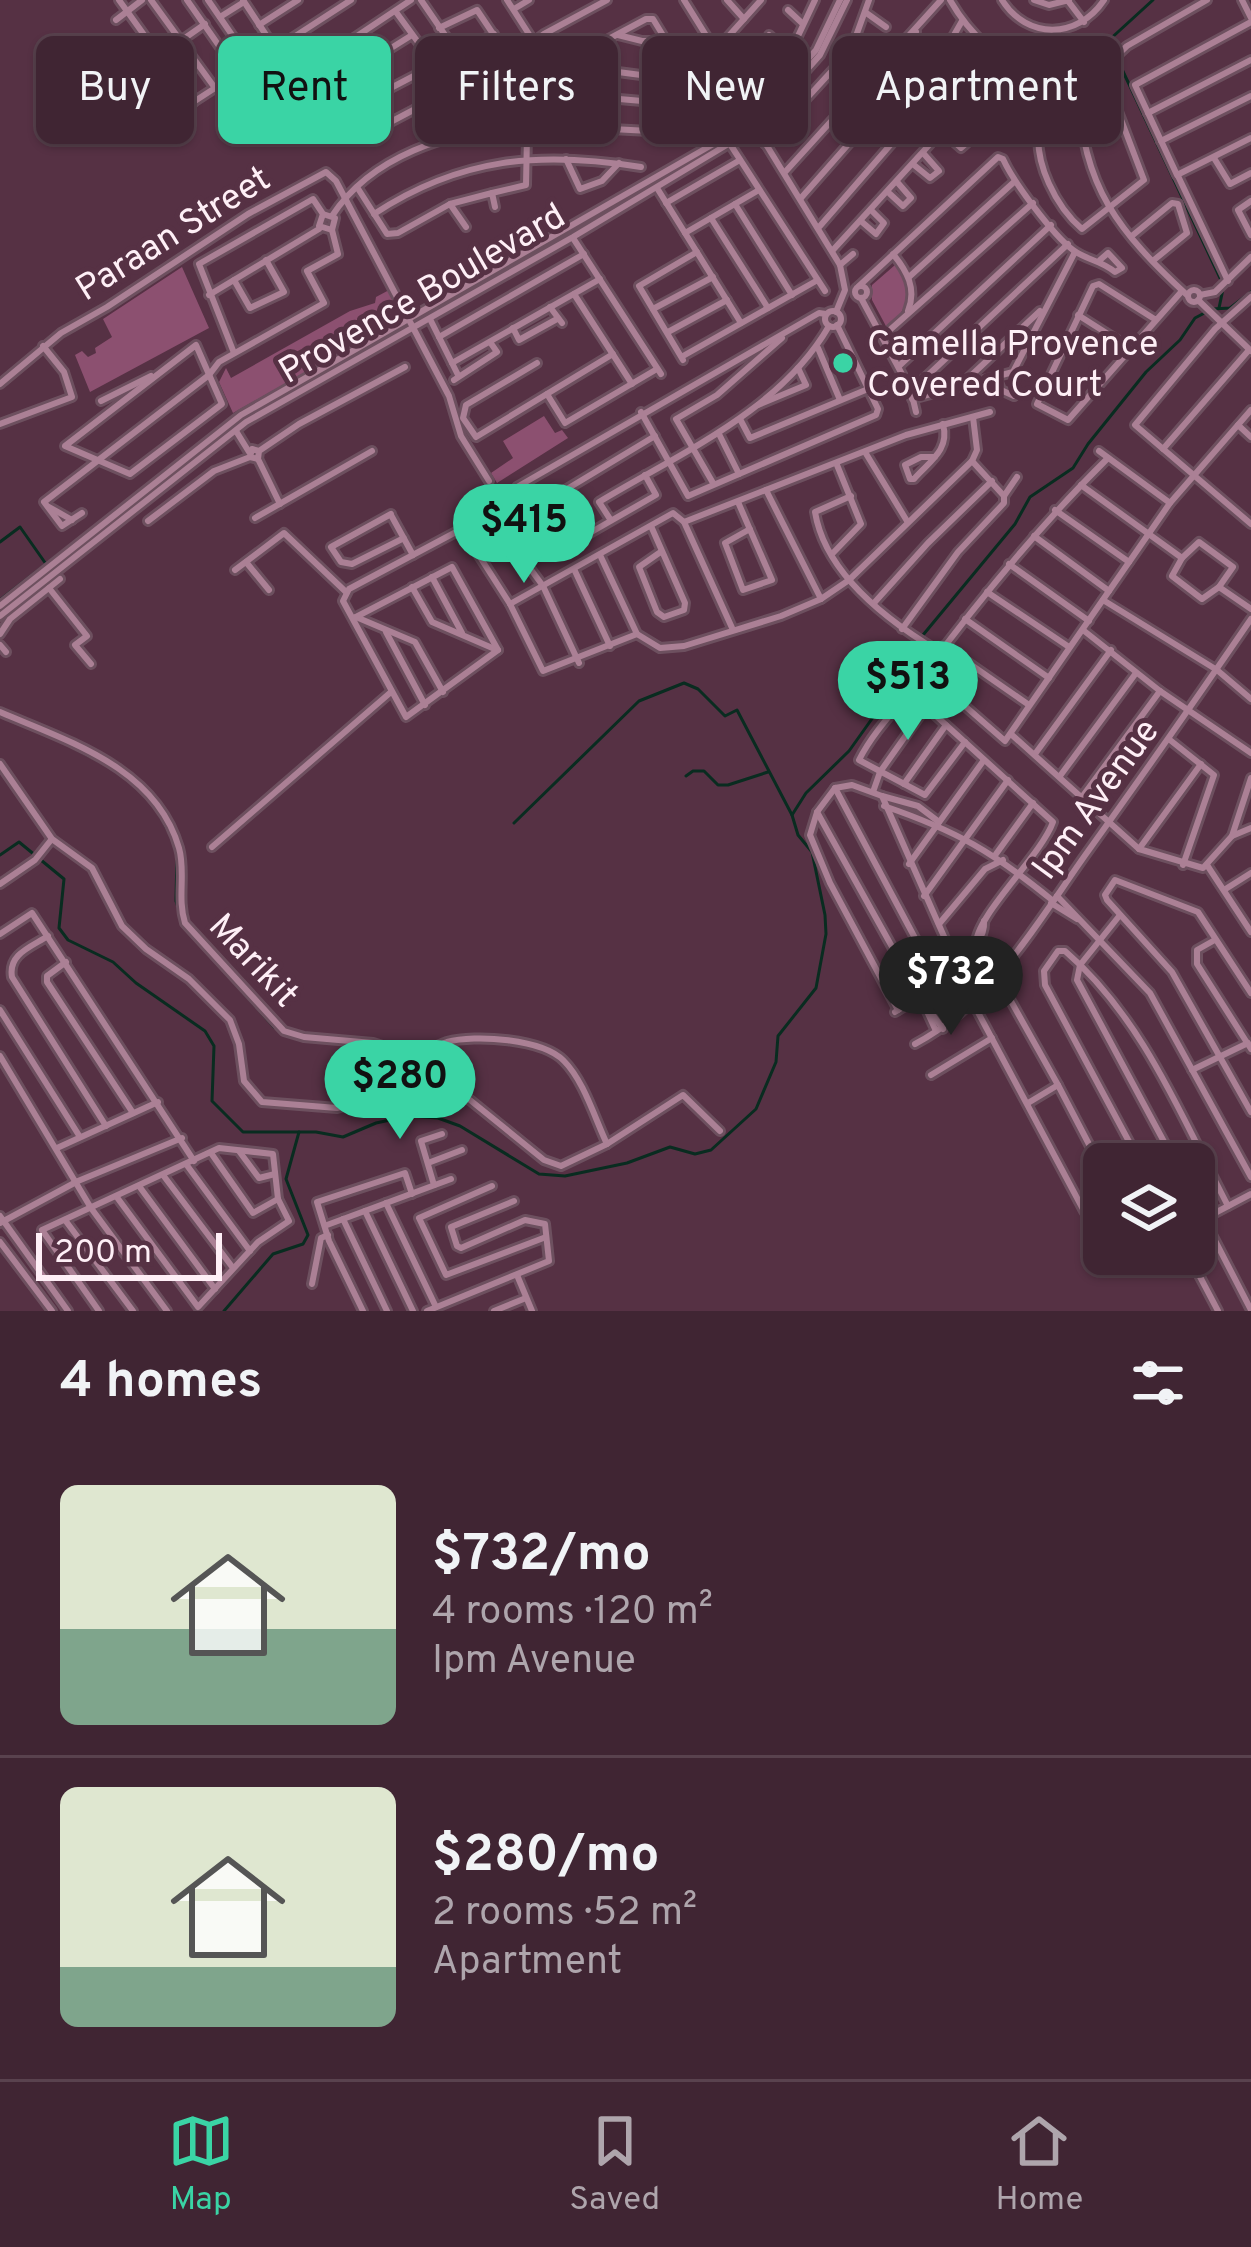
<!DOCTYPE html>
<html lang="en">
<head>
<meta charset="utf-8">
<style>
  :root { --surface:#402533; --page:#472d3b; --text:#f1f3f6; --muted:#aea5ac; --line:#59424e; --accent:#3ad4a5 }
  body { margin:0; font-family:Overpass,sans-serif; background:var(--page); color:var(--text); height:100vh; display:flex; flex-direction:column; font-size:45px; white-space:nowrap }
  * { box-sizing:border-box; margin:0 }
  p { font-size:39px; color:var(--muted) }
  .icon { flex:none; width:66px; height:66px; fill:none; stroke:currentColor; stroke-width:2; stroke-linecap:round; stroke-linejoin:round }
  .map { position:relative; height:1311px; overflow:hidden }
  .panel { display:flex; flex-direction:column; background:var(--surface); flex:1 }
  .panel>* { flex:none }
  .hud { position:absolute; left:36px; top:36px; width:1179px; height:108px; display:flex; gap:24px }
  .buttons { position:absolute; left:1083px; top:1143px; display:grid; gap:24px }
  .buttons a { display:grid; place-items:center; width:132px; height:132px; border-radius:18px; background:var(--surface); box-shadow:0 3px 9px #0004,0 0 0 3px var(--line); font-size:60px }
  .scale { position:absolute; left:36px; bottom:30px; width:186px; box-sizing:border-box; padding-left:12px; border:6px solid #feeff6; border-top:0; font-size:33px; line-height:42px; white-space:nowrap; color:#feeff6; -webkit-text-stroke:9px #563144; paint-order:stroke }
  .price { position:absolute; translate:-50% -102px; padding:0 27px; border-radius:42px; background:var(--accent); color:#111; font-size:39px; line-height:78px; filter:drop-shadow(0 3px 6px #0008) }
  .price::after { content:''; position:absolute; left:50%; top:72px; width:36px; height:27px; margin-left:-18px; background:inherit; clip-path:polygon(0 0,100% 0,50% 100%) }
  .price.selected { background:#222; color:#fff }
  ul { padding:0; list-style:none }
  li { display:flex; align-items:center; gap:36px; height:300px; padding:0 60px }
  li+li { border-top:3px solid var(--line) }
  li span { display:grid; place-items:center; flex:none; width:336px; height:240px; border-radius:18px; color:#555 }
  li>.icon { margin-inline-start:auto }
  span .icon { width:144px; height:144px; fill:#fffc; stroke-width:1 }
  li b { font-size:51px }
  h2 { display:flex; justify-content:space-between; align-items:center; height:144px; padding:0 60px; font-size:51px }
  .pill { padding:0 42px; border-radius:18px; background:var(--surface); box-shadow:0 3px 9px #0004,0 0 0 3px var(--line); font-size:42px; line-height:108px }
  .pill.selected { background:var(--accent); color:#111 }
  .tab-bar { display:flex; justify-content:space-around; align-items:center; height:168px; border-top:3px solid var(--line); background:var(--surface); font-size:33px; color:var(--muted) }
  .tab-bar a { display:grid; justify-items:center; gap:6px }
  .tab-bar .selected { color:var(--accent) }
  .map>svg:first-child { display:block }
  .green { fill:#8c5070 }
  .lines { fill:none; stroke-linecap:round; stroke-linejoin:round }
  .stream { stroke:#092c20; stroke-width:3 }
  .minor-casing { stroke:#6d505f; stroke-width:12 }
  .minor { stroke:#ab8095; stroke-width:6 }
  .poi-dot { fill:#3ad4a5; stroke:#563144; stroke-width:4.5 }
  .labels { text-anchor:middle; stroke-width:10; stroke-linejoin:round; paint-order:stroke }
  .street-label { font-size:36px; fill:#feeff6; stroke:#563144 }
  .poi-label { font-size:36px; fill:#feeff6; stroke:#563144; text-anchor:start }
</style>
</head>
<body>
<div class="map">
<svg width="1251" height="1311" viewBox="0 0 1251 1311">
  <rect width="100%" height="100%" fill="#563144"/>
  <g class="green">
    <path d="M895,265C914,285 909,312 887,328L872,300V285Z"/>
    <path d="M182,267L209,328L90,392L75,355L82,351L88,357L96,353L95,348L112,337L103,319Z"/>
    <path d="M391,289L403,317L233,413L219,382L226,368L231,378L350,311L375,303L376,297Z"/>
    <path d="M544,416L555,433L562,430L568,438L497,483L491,473L513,458L503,441Z"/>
  </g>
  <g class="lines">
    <g class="stream">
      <path d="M1114,53L1107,42L1153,0"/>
      <path d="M1120,65L1221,280"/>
      <path d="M1219,308L1223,289"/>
      <path d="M0,542L20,527L46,564"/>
      <path d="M0,600L63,551"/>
      <path d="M51,736L112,768"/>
      <path d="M686,776L693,771H704L718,785H728L768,772"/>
      <path d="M157,810L172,838"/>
      <path d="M514,823L639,701L684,683L698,689L725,716L737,710L792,815"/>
      <path d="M177,853L176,901L182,920"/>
      <path d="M0,855L19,842L64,879L59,928L68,940L113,962L136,983L205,1031L214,1046L212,1101L243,1132H316L343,1137L376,1123L409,1116L438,1118L460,1126L539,1174L565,1176L627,1163L670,1147L695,1154L711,1150L756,1109L776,1062L778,1036L816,988L826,934L825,915L812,852L798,835L792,815L806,793L849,751L906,671L923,635L1015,524L1030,497L1073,468L1088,444L1146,372L1180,340L1195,318L1212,309L1230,308L1251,292"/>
      <path d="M190,933L274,1027L303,1039"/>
      <path d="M337,1043L372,1046L413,1059L443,1047"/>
      <path d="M224,1311L273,1254L303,1244L308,1235L286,1179L299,1132"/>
    </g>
    <defs>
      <g id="minor">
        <path d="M119,0L193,103"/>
        <path d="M151,0L215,88"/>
        <path d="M187,0L238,73"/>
        <path d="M208,0L252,64"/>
        <path d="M243,0L274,47"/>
        <path d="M411,0L333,52L376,126H383L510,59L544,34L607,0"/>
        <path d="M421,0L456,51"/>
        <path d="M507,0L534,42"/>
        <path d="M684,0L712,45L726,39L761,0"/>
        <path d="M727,0L744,19"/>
        <path d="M1002,0C1027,40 1078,39 1104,0"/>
        <path d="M1034,0L1049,5L1069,0"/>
        <path d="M1242,0L1251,18"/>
        <path d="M1068,1L1084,22"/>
        <path d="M514,9L529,0"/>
        <path d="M788,10L803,24"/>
        <path d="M396,12L434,64"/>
        <path d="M865,12L886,27"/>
        <path d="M220,17L244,2"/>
        <path d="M116,20L142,0"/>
        <path d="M1251,22L1135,85L1177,175L1251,138"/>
        <path d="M259,25L298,0"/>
        <path d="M439,28L477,10L510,59"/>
        <path d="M618,35L642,41H667"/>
        <path d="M769,35L784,49"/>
        <path d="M856,36L867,45"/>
        <path d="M149,63L205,24"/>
        <path d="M564,65L641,75L687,70"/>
        <path d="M875,71L961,148L1016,101L1035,78C998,58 971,37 950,0"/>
        <path d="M348,75L412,35"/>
        <path d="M1093,77L1117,109L1144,180L1082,229C1056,207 1034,163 1039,128L1127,46L1207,0"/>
        <path d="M729,84L840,265L845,290L836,312"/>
        <path d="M1079,92C1081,186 1120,233 1187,295"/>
        <path d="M525,98L585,96L665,103L702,94"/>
        <path d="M364,102L494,34"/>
        <path d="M487,104L646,19H653L714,119"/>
        <path d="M181,110L351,0"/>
        <path d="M1148,113L1251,60"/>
        <circle cx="527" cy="126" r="10"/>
        <path d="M996,119L988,109L994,93L1016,101"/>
        <path d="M537,125L668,132L714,119L738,100L798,36L815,0"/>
        <path d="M1161,141L1251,96"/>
        <path d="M730,144L825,291"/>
        <path d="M765,144L839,63L856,36L869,0"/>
        <path d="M1214,158L1230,184L1251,173"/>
        <path d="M566,159L580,189L602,181L619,163"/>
        <path d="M914,165L930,178L939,171L924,154"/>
        <path d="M786,171L941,0"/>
        <path d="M1178,176L1228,281"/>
        <path d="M357,187L387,234L398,233L450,204"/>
        <path d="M657,188L741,323"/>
        <path d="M492,193L526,185L527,136"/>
        <path d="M890,194L903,206L911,198L898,183"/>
        <path d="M801,198L896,90L908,69L916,32"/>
        <path d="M1251,201L1238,210L1251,235"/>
        <path d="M666,203L740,160"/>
        <path d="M735,204L792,295"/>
        <path d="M374,214C461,157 540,151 641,167"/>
        <path d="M332,216C371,156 449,131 517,127"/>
        <path d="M711,218L768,308"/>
        <path d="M862,222L876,234L884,223L872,211"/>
        <path d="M820,226L925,105L946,49L962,21"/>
        <path d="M466,227L450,204L492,193L495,207"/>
        <path d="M685,233L759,190"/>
        <path d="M1133,235L1172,203L1178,204L1187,233L1154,260"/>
        <path d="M573,238L661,374"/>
        <path d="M833,250L941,132L956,109L981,42"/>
        <path d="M893,254C907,271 917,289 908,311"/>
        <path d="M840,265L853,254"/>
        <path d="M909,277L1014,182"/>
        <path d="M234,280L250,308L284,292L266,260"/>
        <circle cx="861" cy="292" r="6"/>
        <path d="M859,286L998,157L1003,159C1014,183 1053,235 1073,250C1086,260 1101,260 1115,272L1122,268L1108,253L1100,260"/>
        <circle cx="1194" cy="296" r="6"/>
        <path d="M574,294L632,384"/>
        <path d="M209,295L319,229"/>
        <path d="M1200,295L1215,292L1251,257"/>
        <path d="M1251,297L1215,329L1135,425L1251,524"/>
        <path d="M861,298L911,391L916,412"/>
        <path d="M1198,300L1251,351"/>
        <path d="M550,307L562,323"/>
        <path d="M653,309L713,277"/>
        <circle cx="833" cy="319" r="8"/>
        <path d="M1078,315L1130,348"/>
        <path d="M430,319L458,375"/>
        <path d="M1156,320L1099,284L1093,286L1037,404L1068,420L1182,291"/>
        <path d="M513,328L519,340L557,319"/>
        <path d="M668,332L727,300"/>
        <path d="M883,336L1033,203"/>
        <path d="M439,337L584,254"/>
        <path d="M196,345L222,404L130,474L65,446Z"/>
        <path d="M818,348L840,400"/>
        <path d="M234,353L199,264L313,199L323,214L335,218L332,230L319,226L323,214"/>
        <path d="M683,356L816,281"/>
        <path d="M683,360L639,286L697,252"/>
        <path d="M452,363L600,279"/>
        <path d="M537,363L466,405L463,418L476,437L613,354"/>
        <path d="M899,366L1051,225"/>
        <path d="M997,379L1001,390L1014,396"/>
        <path d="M454,380L497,352L490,342"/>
        <path d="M0,384L61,333L107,307L248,214L326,172L336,181L449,396L461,436L489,481"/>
        <path d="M962,384L1040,311"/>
        <path d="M911,391L1068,244"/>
        <path d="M547,394L565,423L657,369"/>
        <path d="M912,399L1013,372L1075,252"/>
        <path d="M101,401L151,376"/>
        <path d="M758,405L806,385L798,368"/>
        <path d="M641,412L688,496L876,415L878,409L837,325"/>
        <path d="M740,419L750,438L868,389"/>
        <path d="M0,424L72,397L64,372L43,346"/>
        <path d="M1238,425L1251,437"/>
        <path d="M236,431L249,452"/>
        <path d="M719,434L739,474"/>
        <path d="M1163,449L1249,350"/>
        <path d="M259,451L252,449L250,457L258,459L259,451L299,424L405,367"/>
        <path d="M1099,451L1170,503"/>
        <path d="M865,452L907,521"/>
        <path d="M935,457H921L905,465L910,479H914C930,461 950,450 943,424"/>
        <path d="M258,459L280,504"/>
        <path d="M972,461L1004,496"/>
        <path d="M645,475L656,495L567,546L517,487L819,313L826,314"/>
        <path d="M713,483L676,419L717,395L782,338"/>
        <path d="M1081,485L1182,558L1172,576L1202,599L1219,587"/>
        <path d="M766,490L821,599"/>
        <path d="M851,496L815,512C825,573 888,621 938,651"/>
        <path d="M738,502L772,580L743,590L725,543L750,529"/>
        <path d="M49,507L72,520"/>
        <path d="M1055,510L1129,562"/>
        <path d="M82,513L62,526L44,502L209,375L219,362L324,303L307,271L338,254L332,230"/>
        <path d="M490,514L543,586L579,663"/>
        <path d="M255,518L372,451"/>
        <path d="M610,519L599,502C680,453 780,411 829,326"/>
        <path d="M148,521L214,471L250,457"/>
        <path d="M684,522L906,435L990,412"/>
        <path d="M651,526L685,603L684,610L664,617L657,612L639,567L662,551"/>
        <path d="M462,529L510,604L543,671L637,634"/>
        <path d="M588,533L557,495L655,436"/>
        <path d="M1034,536L1109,591"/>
        <path d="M404,538L352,564L341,562L331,547L391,514V515L413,555"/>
        <path d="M833,553L861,524L837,465"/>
        <path d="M600,555L637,634L660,648L684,646L781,616L821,599L849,580L972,461L977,450L973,417"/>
        <path d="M1182,558L1199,542L1233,567L1219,587L1251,609"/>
        <path d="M246,562L269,590"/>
        <path d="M1009,564L1089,621"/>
        <path d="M574,569L610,646"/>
        <path d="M235,570L284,533L346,592"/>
        <path d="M432,577L462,633"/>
        <path d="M412,587L432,622L497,650"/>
        <path d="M49,588L87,636L75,645L91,664"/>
        <path d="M987,592L1069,647"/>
        <path d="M1103,600L1217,670L1251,699"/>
        <path d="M874,603L928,543L992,481"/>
        <path d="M510,604L673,513L684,522L733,630"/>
        <path d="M0,606L241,415L750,123L816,50L840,0"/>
        <path d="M0,616L246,422L573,237L755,128L820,55L847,0"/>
        <path d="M356,617L415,642L443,692"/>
        <path d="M354,618L452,567L498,650"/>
        <path d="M965,619L1049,678"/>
        <path d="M902,629L958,552L1004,503V496L1017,477"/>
        <path d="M1083,630L1160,691L1251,753"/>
        <path d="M386,632L425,705"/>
        <path d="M0,634L10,619L60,579"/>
        <path d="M0,645L6,652"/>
        <path d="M944,646L1029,705"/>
        <path d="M498,650L406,717L343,601L349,589L501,508"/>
        <path d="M926,672L1005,741L1170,503L1251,410"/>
        <path d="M902,685L1053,822C1041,856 974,917 976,945"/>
        <path d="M0,712C70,742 156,768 179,848C186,872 177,898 185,923L284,1031L304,1037L373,1043L413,1056C425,1053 435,1046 447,1042C475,1034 543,1039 564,1061C584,1081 595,1119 607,1144"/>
        <path d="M1012,735L1139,849L1203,868L1232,836L1251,828"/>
        <path d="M1170,740L1214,775L1183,865"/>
        <path d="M965,742L925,795L859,760C874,730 900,705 920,679C978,601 1039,526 1108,458"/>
        <path d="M1035,754L1111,650"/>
        <path d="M0,764L52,839L92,868L122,926L146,949L189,979L230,1020L239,1044L244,1081L262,1102L337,1108L415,1086L446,1092L470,1100L544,1160L561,1166L607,1144L683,1095L720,1131"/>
        <path d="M1060,776L1136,673"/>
        <path d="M904,784L946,725"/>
        <path d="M835,788L939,983"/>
        <path d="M873,792L880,772L926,707"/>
        <path d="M882,796L918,806L939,822"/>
        <path d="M1082,797L1160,691"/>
        <path d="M884,806C957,831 993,852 1052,900"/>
        <path d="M817,812L920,997L943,1029"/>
        <path d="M1232,836L1251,778"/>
        <path d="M212,847L391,692"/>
        <path d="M1139,849L1201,764"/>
        <path d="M996,854L1033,803"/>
        <path d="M909,864L984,760"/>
        <path d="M1207,865L1251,932"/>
        <path d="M0,884L35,860L51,840"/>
        <path d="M1224,890L1251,873"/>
        <path d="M924,896L1008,780"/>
        <path d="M1057,896L1150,993L1251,1177"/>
        <path d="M1051,903L1077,919"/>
        <path d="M1120,915L1080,965L1077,980L1176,1164"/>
        <path d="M939,924L985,869L1003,860"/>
        <path d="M0,934L32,913L194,1161"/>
        <path d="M48,936C31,947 8,954 12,977L106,1126"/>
        <path d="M1213,941L1197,950V964L1251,1049"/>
        <path d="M66,962L47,976V982L133,1113"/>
        <path d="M998,978L1058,1085"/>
        <path d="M1251,993L1198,912L1115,880L1105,895L1107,900L1172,972L1251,1112"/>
        <path d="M973,1003L1084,1211L1104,1206"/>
        <path d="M924,1005L936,1031"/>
        <path d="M0,1010L80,1137"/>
        <path d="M898,1010L830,883L810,835L817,812L835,788L852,785L882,796L957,966"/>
        <path d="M895,1012C921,997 987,954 984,921"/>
        <path d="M915,1044C991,1004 1037,923 1086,854C1142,776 1197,698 1251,619"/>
        <path d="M0,1056L91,1208L167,1311"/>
        <path d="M1192,1070L1248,1043"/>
        <path d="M931,1075L992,1038"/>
        <path d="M1028,1103L1058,1085L1104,1173"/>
        <path d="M57,1148L158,1102"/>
        <path d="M239,1151L259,1178L275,1174"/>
        <path d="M211,1153L253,1213L278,1199"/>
        <path d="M428,1163L462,1150"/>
        <path d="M186,1164L250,1251"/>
        <path d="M1141,1164L1045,985L1044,971L1058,951H1065C1143,1018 1182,1118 1228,1206"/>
        <path d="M163,1175L233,1268"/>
        <path d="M434,1185L421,1141L442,1134"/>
        <path d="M139,1186L215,1289"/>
        <path d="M492,1186L419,1218L446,1275L546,1237"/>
        <path d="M1194,1200L1251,1310"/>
        <path d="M386,1203L436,1307"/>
        <path d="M365,1211L413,1311"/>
        <path d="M0,1216L68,1311"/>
        <path d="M343,1219L387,1311"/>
        <path d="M65,1220L133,1311"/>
        <path d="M0,1223L78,1181L182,1138"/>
        <path d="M1194,1224L1251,1194"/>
        <path d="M327,1225L451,1179"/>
        <path d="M0,1242L52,1311"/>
        <path d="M1188,1254L1218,1311"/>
        <path d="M517,1275L532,1311"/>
        <path d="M312,1284L321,1238L328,1235"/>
        <path d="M99,1311L42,1230L219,1148L273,1154L278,1199L289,1221L258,1242L198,1307L116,1196"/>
        <path d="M363,1311L329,1241L317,1202L405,1173L412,1194"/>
        <path d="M427,1311L549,1261L545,1224L525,1220L461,1248L457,1246L451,1227L514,1201"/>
        <path d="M494,1311L526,1298"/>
      </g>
    </defs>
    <use href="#minor" class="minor-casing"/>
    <use href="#minor" class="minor"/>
  </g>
  <circle class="poi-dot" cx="843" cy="363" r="12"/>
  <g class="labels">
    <g class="street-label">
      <text transform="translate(172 232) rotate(-32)" y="13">Paraan Street</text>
      <text transform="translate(421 292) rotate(-30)" y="13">Provence Boulevard</text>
      <text transform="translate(1094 798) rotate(-54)" y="13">Ipm Avenue</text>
      <text transform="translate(255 959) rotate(47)" y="13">Marikit</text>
    </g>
    <g class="poi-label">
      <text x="867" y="355">Camella Provence<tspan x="867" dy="41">Covered Court</tspan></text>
    </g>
  </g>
</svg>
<div class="buttons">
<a><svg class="icon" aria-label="layers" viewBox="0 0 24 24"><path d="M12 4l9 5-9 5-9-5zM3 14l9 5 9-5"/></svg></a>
</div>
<div class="scale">200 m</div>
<b class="price" style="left:524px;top:586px">$415</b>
<b class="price" style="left:908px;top:743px">$513</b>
<b class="price selected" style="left:951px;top:1038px">$732</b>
<b class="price" style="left:400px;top:1142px">$280</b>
<div class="hud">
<a class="pill">Buy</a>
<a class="pill selected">Rent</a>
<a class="pill">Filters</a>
<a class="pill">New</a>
<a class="pill">Apartment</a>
</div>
</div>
<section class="panel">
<h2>4 homes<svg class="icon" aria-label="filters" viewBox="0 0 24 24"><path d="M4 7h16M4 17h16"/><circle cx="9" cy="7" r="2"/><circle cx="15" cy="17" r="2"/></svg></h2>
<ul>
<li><span style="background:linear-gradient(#dfe7d0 60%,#7fa58c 0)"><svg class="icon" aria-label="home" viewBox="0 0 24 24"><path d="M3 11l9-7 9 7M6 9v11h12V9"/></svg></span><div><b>$732/mo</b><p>4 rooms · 120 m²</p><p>Ipm Avenue</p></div></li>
<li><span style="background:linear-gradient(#dfe7d0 75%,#7fa58c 0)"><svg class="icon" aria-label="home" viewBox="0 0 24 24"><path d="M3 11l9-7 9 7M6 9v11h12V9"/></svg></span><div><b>$280/mo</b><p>2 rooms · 52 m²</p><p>Apartment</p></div></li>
</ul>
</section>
<nav class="tab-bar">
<a class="selected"><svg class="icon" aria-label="map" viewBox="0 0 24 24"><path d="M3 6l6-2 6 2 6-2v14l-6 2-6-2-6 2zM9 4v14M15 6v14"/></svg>Map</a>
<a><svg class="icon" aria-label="saved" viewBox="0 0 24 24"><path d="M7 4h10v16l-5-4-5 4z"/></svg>Saved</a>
<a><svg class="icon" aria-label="home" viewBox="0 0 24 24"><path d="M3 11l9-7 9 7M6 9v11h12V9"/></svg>Home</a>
</nav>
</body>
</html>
